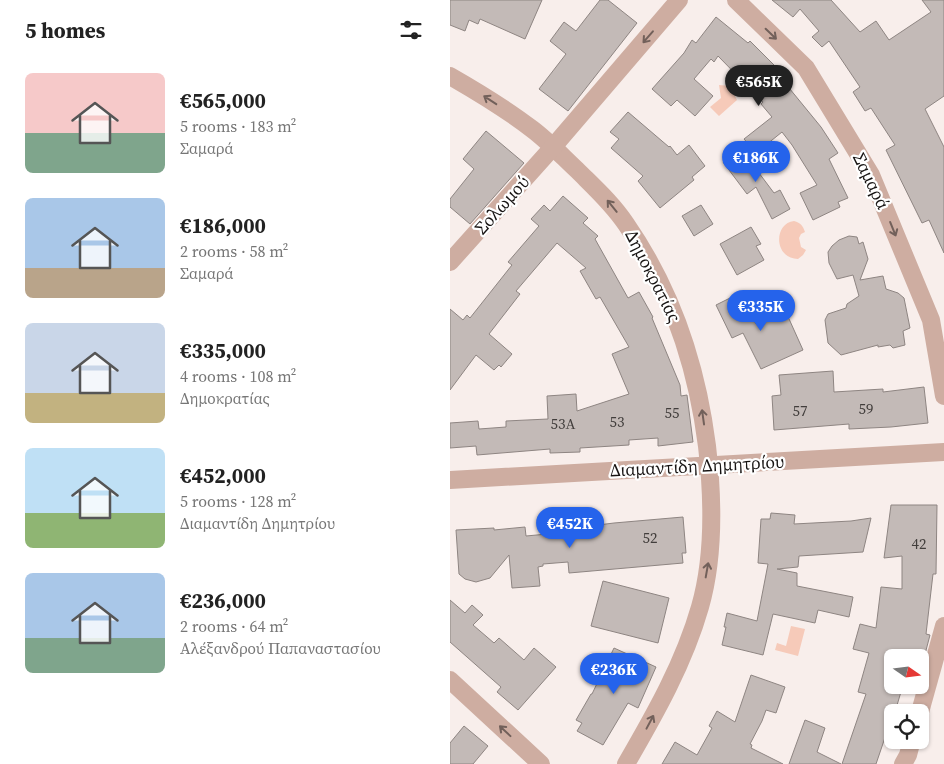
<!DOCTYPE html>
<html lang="en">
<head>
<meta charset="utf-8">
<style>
  :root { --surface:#fff; --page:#f6f6f6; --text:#222; --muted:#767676; --accent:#2563eb }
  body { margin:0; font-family:"Source Serif 4",serif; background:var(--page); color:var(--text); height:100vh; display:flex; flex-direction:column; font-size:19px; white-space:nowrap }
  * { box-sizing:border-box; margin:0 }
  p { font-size:16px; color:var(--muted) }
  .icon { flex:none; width:28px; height:28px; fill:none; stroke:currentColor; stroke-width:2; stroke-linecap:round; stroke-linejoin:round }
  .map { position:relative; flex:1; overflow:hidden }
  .sheet { display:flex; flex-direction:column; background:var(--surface); width:450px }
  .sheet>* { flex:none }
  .needle { width:32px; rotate:104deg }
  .buttons { position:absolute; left:434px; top:649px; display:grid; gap:10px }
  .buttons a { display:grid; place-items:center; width:45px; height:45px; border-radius:8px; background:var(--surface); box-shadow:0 1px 4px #0004; font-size:25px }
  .price { position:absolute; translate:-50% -42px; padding:0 11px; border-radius:18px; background:var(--accent); color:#fff; font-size:16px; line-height:32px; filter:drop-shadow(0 1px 2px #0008) }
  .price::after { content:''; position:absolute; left:50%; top:30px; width:15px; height:11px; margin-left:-8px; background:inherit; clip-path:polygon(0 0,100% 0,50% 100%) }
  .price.on { background:#222; color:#fff }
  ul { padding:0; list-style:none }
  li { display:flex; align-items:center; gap:15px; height:125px; padding:0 25px }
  li span { display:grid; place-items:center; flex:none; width:140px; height:100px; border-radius:8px; color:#555 }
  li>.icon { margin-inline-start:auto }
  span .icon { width:60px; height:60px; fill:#fffc; stroke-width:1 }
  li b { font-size:21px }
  h2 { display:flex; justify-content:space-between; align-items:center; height:60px; padding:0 25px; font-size:21px }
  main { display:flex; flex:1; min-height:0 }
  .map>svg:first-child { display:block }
  .water { fill:#f6cab9 }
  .building { fill:#c3bab7; stroke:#8e8582 }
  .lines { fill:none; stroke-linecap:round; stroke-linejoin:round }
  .minor { stroke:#ceada1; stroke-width:18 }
  .oneway { stroke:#72605a }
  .labels { text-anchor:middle; stroke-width:4.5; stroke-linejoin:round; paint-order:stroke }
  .number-label { font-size:15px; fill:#423e3c }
  .street-label { font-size:18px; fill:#171413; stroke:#fff }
</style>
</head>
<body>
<main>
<section class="sheet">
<h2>5 homes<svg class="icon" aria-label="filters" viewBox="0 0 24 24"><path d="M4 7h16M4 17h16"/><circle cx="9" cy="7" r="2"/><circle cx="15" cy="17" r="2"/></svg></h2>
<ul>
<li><span style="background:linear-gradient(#f6c9c9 60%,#7fa58c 0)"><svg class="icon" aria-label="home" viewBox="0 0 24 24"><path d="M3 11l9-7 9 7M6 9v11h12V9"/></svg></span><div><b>€565,000</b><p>5 rooms · 183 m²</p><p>Σαμαρά</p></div></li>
<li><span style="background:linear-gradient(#a9c7e8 70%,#b9a48a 0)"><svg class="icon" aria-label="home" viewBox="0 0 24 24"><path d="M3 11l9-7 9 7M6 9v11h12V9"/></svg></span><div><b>€186,000</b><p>2 rooms · 58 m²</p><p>Σαμαρά</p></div></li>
<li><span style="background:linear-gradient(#c9d6e8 70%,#c2b280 0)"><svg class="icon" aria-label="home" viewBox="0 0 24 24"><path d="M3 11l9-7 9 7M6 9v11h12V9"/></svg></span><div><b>€335,000</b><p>4 rooms · 108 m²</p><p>Δημοκρατίας</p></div></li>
<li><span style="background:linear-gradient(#bfe0f5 65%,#8fb573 0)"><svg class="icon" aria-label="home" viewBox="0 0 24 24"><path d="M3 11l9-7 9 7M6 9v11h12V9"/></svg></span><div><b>€452,000</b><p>5 rooms · 128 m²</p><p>Διαμαντίδη Δημητρίου</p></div></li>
<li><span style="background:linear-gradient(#a9c7e8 65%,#7fa58c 0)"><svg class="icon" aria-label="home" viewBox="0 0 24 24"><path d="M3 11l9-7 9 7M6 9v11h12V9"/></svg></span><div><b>€236,000</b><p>2 rooms · 64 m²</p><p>Αλέξανδρού Παπαναστασίου</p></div></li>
</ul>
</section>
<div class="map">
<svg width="494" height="764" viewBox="0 0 494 764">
  <rect width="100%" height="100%" fill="#f8eeeb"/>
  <g class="water">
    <path d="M269,85L280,86L287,100L269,116L260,107L271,98Z"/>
    <path d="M344,221C351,223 353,226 355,232L351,234L349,238L351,247L356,250L353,255L348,259C323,258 324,223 344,221Z"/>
    <path d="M341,626L355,629L348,656L325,650L327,643L336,646Z"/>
  </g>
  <g class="building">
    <path d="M0,0H92L75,39L30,19L28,24L19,20L15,31L0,25Z"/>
    <path d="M150,0H158L187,23L118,111L89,89L116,54L100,41L114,22L126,31Z"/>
    <path d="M322,0H381L410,32L426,21L439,40L481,12L472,0H494V96L475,109L494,147V253L479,220L472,223L436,150L445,145L421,108L415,111L403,92L410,87L379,41L372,47L362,37L369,31L350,9L343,17Z"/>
    <path d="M266,17L298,43L300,41L329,70L326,72L371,127L388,153L379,159L398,198L388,202L390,207L363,220L350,193L367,185L342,145L332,132L306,153L294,139L322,117L311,104L313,102L268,56L264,62L261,59L244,79L263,96L245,116L227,100L221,106L202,89L234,53L242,40L246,43Z"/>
    <path d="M178,112L219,147L220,146L227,155L239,145L255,166L242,177L244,180L210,208L188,181L193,176L161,148L169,139L160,132Z"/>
    <path d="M36,131L74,163L20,224L0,207V199L24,169L13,159Z"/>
    <path d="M291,149L324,193L330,190L340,209L322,219L306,187L297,194L273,162Z"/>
    <path d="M113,196L138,218L133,223L148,236L145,239L178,298L189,292L203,317L202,318L230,385L231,396L237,395L243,442L208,446V438L179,440V445L130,448V452L100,453V449L27,455L26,446L0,448V423L28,421L29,429L56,427V421L98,419L97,396L126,394L127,411L179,394L162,354L179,347L150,297L146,299L130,271L136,268L107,243L66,291L70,294L39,334L62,354L51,367L49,365L44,370L26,355L0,390V309L13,320L17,315L20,318L62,265L58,262L89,226L81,219L94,205L100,211Z"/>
    <path d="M251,205L263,224L244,236L232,216Z"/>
    <path d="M301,227L311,244L306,246L314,260L287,275L270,244Z"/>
    <path d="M399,236L407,237L409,244L413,242L418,259L410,280L433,276L436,289L448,293L454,298L460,328L453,331L455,345L443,348L440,345L428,347V345L391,355L378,343L375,320L378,314L396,308L397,304L409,296L403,275L387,279L379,263L378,252L382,246L389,240Z"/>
    <path d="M290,293L306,324L335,310L353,350L311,369L293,333L282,338L266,305Z"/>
    <path d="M383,371L384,392L433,389V392L474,387L478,423L441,427L399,429V424L324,430L322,396L331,395L329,375Z"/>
    <path d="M441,505H487L486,574H483L476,634L480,635L474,658H442V685H453L445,712H442V717L426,764H392L416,694L408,692L419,653L403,649L410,624L426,628L431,587L452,589V556L434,558Z"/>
    <path d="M321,513L345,515L344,524L401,521L421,518L413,552L349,556L348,567L327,569L347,573V586L403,597L399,617L368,610L365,623L323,614L313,655L272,645L276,627H274L277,613L307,621L318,564L308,563L311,519H320Z"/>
    <path d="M233,517L236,553H232L233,563L119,573L118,562L93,564V566L88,567L90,586L62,588L59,555L40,578L26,582L15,579L9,574L6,530L44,528V530L75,527L76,536L108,533V530L164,523Z"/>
    <path d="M153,581L219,598L208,643L141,626Z"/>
    <path d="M0,600L15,613L22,605L33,615L23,625L44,643L49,638L74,660L84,648L106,667L68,710L47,692L51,687L0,642Z"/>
    <path d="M164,648L206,667L188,708L178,703L153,745L127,731L132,723L126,720L141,694H142Z"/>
    <path d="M301,675L335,687L326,713L316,710L312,721L300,744L302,745L301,748L333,764H212L225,742L247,755L262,728L259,726L267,711L285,722Z"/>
    <path d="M355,720L375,728L367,752L391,764H339Z"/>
    <path d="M14,726L38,746L23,764H0V743Z"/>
  </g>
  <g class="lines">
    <g class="minor">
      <path d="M286,0L356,68L421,175L481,320L494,396"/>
      <path d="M0,76C28,92 56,109 82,129C98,141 112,156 127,170C144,187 162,203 176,224C221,289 247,367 257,446C263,498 265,555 250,607C234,663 205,714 176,764"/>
      <path d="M0,262L103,147L229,0"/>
      <path d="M0,480L494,452"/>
      <path d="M0,680L91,764"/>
      <path d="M470,712L494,626"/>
      <path d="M453,764L458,755L462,740"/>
    </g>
  </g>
  <defs><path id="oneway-shaft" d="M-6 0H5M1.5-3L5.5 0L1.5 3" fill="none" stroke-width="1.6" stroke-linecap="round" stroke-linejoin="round" transform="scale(1.25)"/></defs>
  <g class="oneway">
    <use href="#oneway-shaft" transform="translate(321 34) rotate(44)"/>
    <use href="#oneway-shaft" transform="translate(198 37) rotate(131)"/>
    <use href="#oneway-shaft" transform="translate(40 100) rotate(-147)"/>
    <use href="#oneway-shaft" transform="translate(162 206) rotate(-129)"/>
    <use href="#oneway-shaft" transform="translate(443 229) rotate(68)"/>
    <use href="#oneway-shaft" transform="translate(253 417) rotate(-98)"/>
    <use href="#oneway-shaft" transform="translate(257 570) rotate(-80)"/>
    <use href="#oneway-shaft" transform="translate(200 722) rotate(-62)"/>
    <use href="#oneway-shaft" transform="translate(55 731) rotate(-137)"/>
  </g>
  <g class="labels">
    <g class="number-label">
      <text x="416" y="414">59</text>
      <text x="350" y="416">57</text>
      <text x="222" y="418">55</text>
      <text x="167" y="427">53</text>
      <text x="113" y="429">53A</text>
      <text x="200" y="543">52</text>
      <text x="469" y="549">42</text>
    </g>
    <g class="street-label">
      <text transform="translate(421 181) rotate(64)" y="6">Σαμαρά</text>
      <text transform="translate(52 205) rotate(-48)" y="6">Σολωμού</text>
      <text transform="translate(203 276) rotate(63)" y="6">Δημοκρατίας</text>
      <text transform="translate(247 466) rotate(-3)" y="6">Διαμαντίδη Δημητρίου</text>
    </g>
  </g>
</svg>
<div class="buttons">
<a><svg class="needle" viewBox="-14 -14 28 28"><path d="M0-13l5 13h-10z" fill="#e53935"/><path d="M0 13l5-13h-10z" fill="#767676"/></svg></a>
<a><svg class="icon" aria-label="locate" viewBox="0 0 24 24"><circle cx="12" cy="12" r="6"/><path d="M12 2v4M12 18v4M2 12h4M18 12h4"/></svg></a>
</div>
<b class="price on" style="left:309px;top:107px">€565K</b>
<b class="price" style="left:306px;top:183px">€186K</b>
<b class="price" style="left:311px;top:332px">€335K</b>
<b class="price" style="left:120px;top:549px">€452K</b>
<b class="price" style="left:164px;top:695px">€236K</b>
</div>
</main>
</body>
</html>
